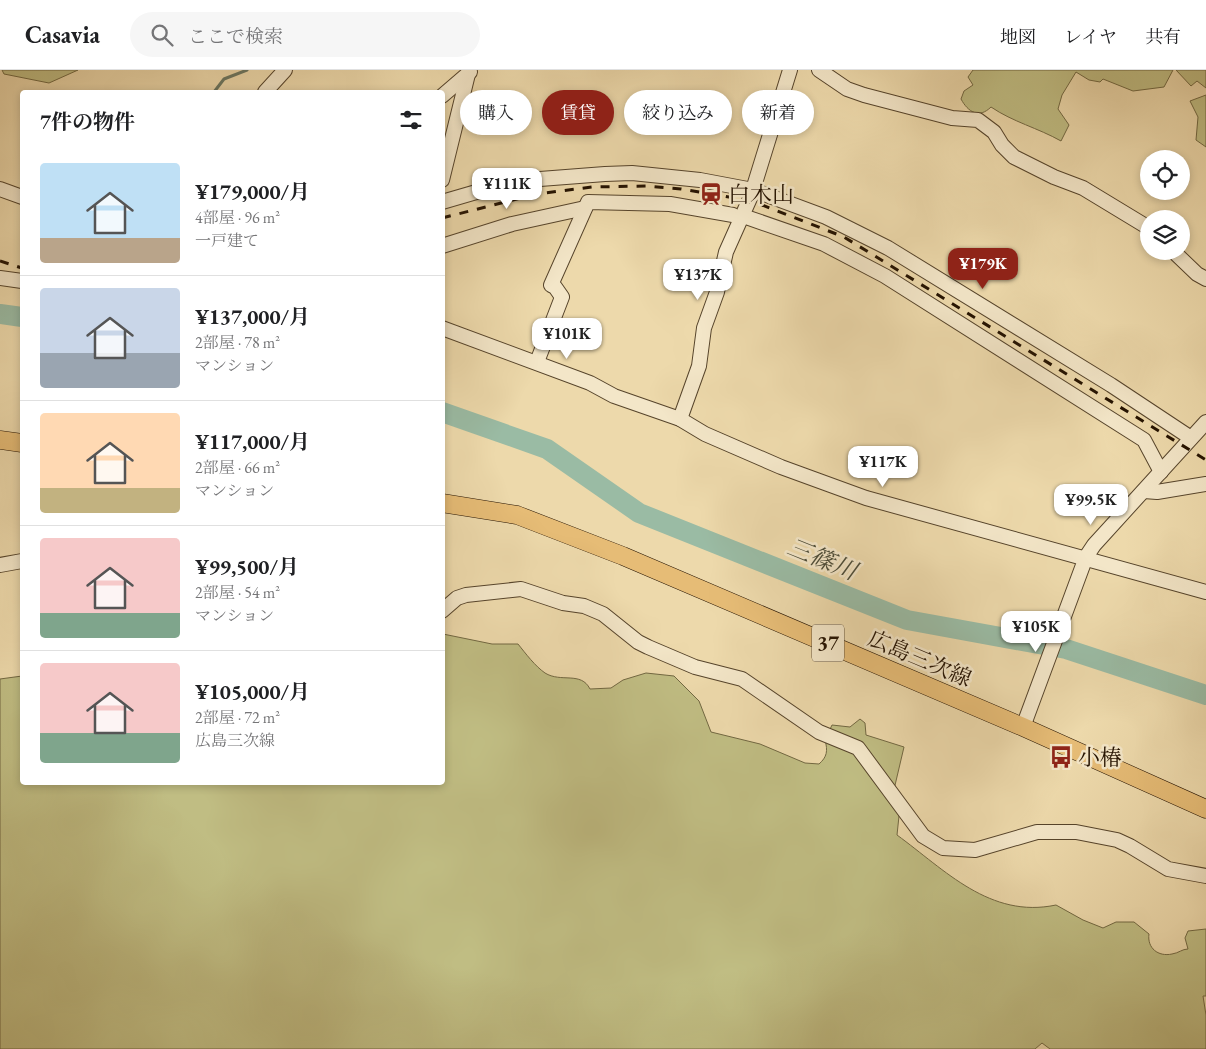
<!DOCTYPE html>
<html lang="ja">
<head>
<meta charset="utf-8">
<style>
  :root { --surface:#fff; --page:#f6f6f6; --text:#202124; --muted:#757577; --line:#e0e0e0; --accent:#8f2418 }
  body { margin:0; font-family:"EB Garamond","Noto Serif JP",serif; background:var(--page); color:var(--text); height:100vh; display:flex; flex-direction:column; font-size:19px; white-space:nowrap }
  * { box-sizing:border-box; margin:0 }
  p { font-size:16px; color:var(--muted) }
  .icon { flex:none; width:28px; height:28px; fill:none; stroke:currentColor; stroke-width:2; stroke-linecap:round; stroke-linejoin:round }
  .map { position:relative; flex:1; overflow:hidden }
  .details { position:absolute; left:20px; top:20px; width:425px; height:695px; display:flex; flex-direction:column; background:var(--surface); border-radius:5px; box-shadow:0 2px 8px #0003 }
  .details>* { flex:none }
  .banner { position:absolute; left:460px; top:20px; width:475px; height:45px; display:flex; gap:10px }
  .fabs { position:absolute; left:1140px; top:80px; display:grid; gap:10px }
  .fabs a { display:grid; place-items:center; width:50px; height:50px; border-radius:50%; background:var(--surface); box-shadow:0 2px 8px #0003; font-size:25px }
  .price { position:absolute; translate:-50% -42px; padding:0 11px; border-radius:10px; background:#fff; color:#222; font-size:16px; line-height:32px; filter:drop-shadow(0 1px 2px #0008) }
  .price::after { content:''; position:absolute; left:50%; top:30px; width:15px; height:11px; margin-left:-8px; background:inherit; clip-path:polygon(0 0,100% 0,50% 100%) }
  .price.current { background:var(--accent); color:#fff }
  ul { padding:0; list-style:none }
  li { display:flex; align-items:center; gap:15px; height:125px; padding:0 20px }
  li+li { border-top:1px solid var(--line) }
  li span { display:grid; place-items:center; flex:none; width:140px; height:100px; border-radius:5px; color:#555 }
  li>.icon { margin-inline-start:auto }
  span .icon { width:60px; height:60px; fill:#fffc; stroke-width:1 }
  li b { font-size:21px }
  h2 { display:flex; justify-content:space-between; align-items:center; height:60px; padding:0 20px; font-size:21px }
  .pill { padding:0 18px; border-radius:22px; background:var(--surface); box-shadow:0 2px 8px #0003; font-size:18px; line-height:45px }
  .pill.current { background:var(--accent); color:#fff }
  header { display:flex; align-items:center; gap:30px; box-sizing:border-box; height:70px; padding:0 25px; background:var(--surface); border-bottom:1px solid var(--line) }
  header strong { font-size:24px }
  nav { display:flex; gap:28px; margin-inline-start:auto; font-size:18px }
  .search { width:350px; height:45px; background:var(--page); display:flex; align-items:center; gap:12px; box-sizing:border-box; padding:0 18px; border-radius:28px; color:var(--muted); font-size:19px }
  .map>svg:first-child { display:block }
  .green { fill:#c0bd83; stroke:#726842 }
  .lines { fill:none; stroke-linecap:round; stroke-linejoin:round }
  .stream { stroke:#6b7762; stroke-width:3 }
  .river { stroke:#9abba4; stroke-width:20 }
  .minor-casing { stroke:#56442b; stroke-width:16 }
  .major-casing { stroke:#241200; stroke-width:19 }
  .minor { stroke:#f3e6c8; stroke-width:14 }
  .major { stroke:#e6bc76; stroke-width:18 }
  .rail { stroke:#241200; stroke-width:3; stroke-dasharray:9 9; stroke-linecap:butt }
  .labels { text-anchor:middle; stroke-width:5; stroke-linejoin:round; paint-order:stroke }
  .shield { fill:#f3e6c8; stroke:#62523c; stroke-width:1 }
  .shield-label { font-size:21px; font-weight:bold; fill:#241200 }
  .poi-label { font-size:22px; fill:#241200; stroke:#f3e6c8; text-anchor:start }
  .street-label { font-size:22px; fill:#241200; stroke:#f3e6c8 }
  .water-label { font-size:24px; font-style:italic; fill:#4d4d39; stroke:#f3e6c8 }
</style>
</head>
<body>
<header>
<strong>Casavia</strong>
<div class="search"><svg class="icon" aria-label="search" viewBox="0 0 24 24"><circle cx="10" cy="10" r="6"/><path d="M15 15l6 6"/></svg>ここで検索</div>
<nav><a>地図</a><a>レイヤ</a><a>共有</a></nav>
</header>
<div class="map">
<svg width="1206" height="979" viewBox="0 0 1206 979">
  <rect width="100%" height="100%" fill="#edd9ab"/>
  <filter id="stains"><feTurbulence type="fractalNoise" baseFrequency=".004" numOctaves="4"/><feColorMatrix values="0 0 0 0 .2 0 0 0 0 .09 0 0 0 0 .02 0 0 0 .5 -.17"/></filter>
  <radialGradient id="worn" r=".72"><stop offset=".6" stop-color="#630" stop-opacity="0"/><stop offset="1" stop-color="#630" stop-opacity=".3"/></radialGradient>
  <g class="green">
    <path d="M2,0H78L49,13L4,4Z"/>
    <path d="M973,0H1173L1164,17L1133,21L1103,9L1100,12L1089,10L1076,2L1062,25L1058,39L1069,55L1061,71C1038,58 1013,52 991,37C979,49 968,42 961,29L964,21L973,15L968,7Z"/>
    <path d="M1176,0H1206V18L1197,11L1191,16Z"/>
    <path d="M1206,25V77L1196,70L1198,47L1190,31Z"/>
    <path d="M443,564L492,574H518C526,584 535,596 545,603C561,613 581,601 590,619L611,618L623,610L646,603L674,606L699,631L711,662L760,674L805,693L819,694C827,687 828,681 825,670L832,655L850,657L860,649L865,653L866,665L904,677L892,728L899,746L897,765C945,800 990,849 1056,835L1083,850L1103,858L1116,852H1134L1149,864C1147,878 1158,887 1172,884C1179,883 1182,879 1188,879L1185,868L1188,861L1206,859V926H1203L1206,945V979H1050L1042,973L1035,979H0V609L22,606V712H442Z"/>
  </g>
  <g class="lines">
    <path class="stream" d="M214,22L224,9L247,0"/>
    <g class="river">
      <path d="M0,244L22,247"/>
      <path d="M442,342L547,379L639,443L907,550L1066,579L1206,625"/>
    </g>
    <defs>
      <g id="minor">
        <path d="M819,0L847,19L864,25L952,48L978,50L994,62L1002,75L1014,87L1054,107L1083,118L1149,158"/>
        <path d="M265,22L285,0"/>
        <path d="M442,26L470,2"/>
        <path d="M442,110L468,4"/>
        <path d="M0,119L22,127"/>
        <path d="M442,132L514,111L605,104L632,103L700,110L753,120L826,147L888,178L1111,315L1191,368"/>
        <path d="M743,146L824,174L885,206L1144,370L1161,402"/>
        <path d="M442,176L512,154L585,138"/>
        <path d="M1173,181L1197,204L1206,209"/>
        <path d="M0,208L22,211"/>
        <path d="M442,258L590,313L614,326L680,349L705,364L781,397L866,428L1206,522"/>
        <path d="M537,292L562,227L555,217L551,215L588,132L670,134L733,145"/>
        <path d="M680,349L699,296L704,258L717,222L726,182L751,126L790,0"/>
        <path d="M1144,421L1157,422L1206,414"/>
        <path d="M0,495L22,491"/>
        <path d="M442,541L457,528L466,525L521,519L563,533L584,536L603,544L638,572L648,577L695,597L742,609L819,662L858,678L923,766L943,778L975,780L1037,762H1076L1117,770L1130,776L1168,799L1206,806"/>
        <path d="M1023,657L1086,487L1094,475L1206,352"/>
      </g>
      <g id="major">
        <path d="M0,370L22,373"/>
        <path d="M442,433L517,445L623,486L1023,657L1206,739"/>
      </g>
    </defs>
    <use href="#minor" class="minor-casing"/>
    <use href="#major" class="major-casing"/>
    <use href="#minor" class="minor"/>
    <use href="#major" class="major"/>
    <g class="rail">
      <path d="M442,148L537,124L592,117L647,116L681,119L729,127L762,135L844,167L1206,390"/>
      <path d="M0,191L22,198"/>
    </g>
  </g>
  <defs>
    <symbol id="station-bare" viewBox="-9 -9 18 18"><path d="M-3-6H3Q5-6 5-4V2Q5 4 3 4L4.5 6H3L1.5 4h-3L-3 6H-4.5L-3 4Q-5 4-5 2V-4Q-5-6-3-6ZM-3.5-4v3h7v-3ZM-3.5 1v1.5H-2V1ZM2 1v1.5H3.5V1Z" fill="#8f2418" stroke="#f3e6c8" stroke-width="2.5" paint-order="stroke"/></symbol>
    <symbol id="bus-bare" viewBox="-9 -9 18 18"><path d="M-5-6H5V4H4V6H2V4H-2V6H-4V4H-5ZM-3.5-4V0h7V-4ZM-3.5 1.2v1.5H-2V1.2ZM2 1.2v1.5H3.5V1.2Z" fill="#8f2418" stroke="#f3e6c8" stroke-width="2.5" paint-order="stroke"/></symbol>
  </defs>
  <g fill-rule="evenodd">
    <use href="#station-bare" x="695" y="108" width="32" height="32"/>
    <use href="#bus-bare" x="1045" y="671" width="32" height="32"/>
  </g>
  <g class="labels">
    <rect class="shield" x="812" y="554.5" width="32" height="37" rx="4"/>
    <g class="shield-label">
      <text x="828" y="580">37</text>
    </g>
    <g class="poi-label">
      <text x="728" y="132">白木山</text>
      <text x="1078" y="695">小椿</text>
    </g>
    <g class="street-label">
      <text transform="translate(920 588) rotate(23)" y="8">広島三次線</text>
    </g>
    <g class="water-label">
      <text transform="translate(822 489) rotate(22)" y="8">三篠川</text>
    </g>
  </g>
  <rect width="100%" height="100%" filter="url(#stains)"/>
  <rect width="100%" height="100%" fill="url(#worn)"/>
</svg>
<div class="fabs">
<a><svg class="icon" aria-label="locate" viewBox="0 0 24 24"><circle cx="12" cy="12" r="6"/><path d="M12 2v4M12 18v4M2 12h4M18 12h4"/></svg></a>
<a><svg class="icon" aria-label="layers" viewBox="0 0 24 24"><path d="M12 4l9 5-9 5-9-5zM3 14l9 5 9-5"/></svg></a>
</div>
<b class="price" style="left:507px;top:140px">¥111K</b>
<b class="price current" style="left:983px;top:220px">¥179K</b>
<b class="price" style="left:698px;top:231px">¥137K</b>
<b class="price" style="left:567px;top:290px">¥101K</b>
<b class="price" style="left:883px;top:418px">¥117K</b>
<b class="price" style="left:1091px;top:456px">¥99.5K</b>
<b class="price" style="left:1036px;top:583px">¥105K</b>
<div class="banner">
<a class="pill">購入</a>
<a class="pill current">賃貸</a>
<a class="pill">絞り込み</a>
<a class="pill">新着</a>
</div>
<section class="details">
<h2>7件の物件<svg class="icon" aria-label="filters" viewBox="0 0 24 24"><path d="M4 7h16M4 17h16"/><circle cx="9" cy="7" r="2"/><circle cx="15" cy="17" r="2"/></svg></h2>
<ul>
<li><span style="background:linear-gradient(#bfe0f5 75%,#b9a48a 0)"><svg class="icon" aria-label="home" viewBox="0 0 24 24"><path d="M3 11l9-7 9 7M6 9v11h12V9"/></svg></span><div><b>¥179,000/月</b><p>4部屋 · 96 m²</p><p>一戸建て</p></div></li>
<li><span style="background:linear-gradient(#c9d6e8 65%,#9aa5b1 0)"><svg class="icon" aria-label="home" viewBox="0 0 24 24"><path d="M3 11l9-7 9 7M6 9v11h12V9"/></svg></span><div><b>¥137,000/月</b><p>2部屋 · 78 m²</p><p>マンション</p></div></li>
<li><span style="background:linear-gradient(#ffd9b3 75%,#c2b280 0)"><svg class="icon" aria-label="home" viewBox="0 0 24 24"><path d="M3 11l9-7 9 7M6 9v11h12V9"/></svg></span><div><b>¥117,000/月</b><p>2部屋 · 66 m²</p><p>マンション</p></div></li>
<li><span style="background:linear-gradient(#f6c9c9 75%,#7fa58c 0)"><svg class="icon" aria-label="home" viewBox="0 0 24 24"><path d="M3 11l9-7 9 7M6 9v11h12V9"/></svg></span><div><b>¥99,500/月</b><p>2部屋 · 54 m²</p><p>マンション</p></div></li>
<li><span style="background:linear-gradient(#f6c9c9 70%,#7fa58c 0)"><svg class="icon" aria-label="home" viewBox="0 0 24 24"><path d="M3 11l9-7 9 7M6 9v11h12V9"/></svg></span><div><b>¥105,000/月</b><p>2部屋 · 72 m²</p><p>広島三次線</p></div></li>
</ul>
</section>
</div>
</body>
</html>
